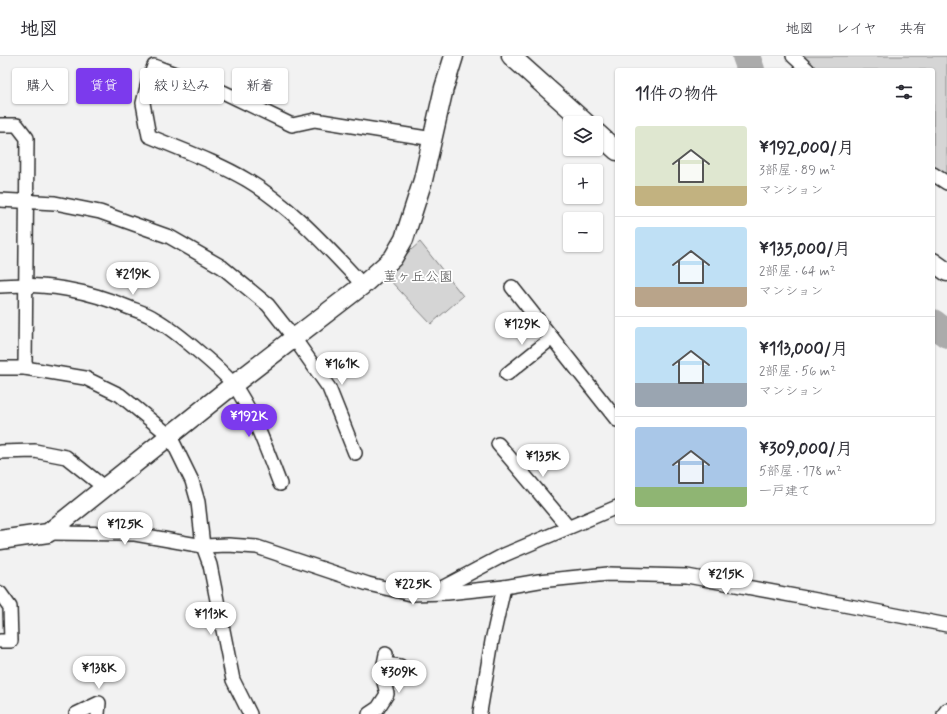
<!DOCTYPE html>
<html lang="ja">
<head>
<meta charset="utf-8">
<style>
  :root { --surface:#fff; --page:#f2f2f3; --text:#2b2b33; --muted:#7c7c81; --line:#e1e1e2; --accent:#7c3aed }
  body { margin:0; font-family:Mynerve,"Klee One",sans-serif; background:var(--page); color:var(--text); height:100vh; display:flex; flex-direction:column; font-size:15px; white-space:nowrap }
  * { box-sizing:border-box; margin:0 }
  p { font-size:13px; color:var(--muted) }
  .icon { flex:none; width:22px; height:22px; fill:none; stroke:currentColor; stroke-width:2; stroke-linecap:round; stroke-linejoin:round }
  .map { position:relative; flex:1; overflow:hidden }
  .sheet { position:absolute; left:615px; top:12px; width:320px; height:456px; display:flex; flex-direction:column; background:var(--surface); border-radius:4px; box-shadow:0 1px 3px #0004 }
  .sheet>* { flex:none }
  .guide { position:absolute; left:12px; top:12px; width:380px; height:36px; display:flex; gap:8px }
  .fabs { position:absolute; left:563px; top:60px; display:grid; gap:8px }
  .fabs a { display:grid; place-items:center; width:40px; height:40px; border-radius:4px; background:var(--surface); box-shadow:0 1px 3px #0004; font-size:20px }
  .price { position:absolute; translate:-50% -34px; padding:0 9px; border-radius:14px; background:#fff; color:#222; font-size:13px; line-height:26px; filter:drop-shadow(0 1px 2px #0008) }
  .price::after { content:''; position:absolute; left:50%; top:24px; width:12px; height:9px; margin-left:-6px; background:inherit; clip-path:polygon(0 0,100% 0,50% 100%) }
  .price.current { background:var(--accent); color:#fff }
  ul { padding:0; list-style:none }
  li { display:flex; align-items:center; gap:12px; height:100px; padding:0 20px }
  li+li { border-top:1px solid var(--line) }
  li span { display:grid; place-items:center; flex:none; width:112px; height:80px; border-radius:4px; color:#555 }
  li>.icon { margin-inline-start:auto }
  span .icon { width:48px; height:48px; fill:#fffc; stroke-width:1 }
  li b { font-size:17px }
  h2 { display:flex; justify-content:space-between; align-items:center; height:48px; padding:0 20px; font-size:17px }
  .tag { padding:0 14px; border-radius:4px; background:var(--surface); box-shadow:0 1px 3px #0004; font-size:14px; line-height:36px }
  .tag.current { background:var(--accent); color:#fff }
  header { display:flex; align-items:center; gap:24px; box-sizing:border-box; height:56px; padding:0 20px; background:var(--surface); border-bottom:1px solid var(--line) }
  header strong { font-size:19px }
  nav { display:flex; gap:22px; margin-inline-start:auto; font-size:14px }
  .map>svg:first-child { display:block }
  .green { fill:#d5d5d5; stroke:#808080 }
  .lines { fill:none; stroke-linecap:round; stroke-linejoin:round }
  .river { stroke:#ababab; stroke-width:28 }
  .street-casing { stroke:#2b2b2b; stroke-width:16 }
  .secondary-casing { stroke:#2b2b2b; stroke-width:21 }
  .street { stroke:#fff; stroke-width:13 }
  .secondary { stroke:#fff; stroke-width:18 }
  .labels { text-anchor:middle; stroke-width:3.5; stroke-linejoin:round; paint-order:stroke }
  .park-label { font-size:14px; fill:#565656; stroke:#fff }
</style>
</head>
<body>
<header>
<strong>地図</strong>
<nav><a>地図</a><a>レイヤ</a><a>共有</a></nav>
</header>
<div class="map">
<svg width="947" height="658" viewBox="0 0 947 658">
  <rect width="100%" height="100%" fill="#f2f2f2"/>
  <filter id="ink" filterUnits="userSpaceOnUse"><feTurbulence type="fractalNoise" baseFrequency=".025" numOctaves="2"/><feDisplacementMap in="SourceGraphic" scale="8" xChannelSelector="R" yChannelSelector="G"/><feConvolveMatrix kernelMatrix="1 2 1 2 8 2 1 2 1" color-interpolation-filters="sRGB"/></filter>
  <g filter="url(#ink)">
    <g class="green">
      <path d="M789,0H947V123L933,113V14H801Z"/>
      <path d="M420,186L463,240L431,268L384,218Z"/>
    </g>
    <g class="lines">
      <g class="river">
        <path d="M746,0L751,14"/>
        <path d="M933,267L947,278"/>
      </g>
      <defs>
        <g id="street">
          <path d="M793,0L808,14"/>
          <path d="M0,69H17L27,82L25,312"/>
          <path d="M933,118L947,127"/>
          <path d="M0,144L55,147L100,156L170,181L222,211L268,249L294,282L329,332L355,397"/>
          <path d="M363,229C327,191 292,151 247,124C217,106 182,94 149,80L143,47L148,27L154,10L223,36L292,69L315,64L433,83"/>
          <path d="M0,230C47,227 87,234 130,252C138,255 148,258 155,263C171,272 185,284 199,296C211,306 224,317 234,329C255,359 267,395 280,428"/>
          <path d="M512,231L617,364"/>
          <path d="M0,312H25L85,322L120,339L170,380L192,425L198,446L203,490L210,509L233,624L250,658"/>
          <path d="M507,318L552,282"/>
          <path d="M498,388L568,471"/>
          <path d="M0,396L35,395L66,401L105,432"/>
          <path d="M48,477L135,478L203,490L228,489L257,491L368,528L411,538L447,537L504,531L539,525L608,518L687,520L849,550L947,569"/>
          <path d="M436,535L504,499L617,451"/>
          <path d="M0,537L10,551L11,585H0"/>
          <path d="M384,608L400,610"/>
          <path d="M480,656L492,585L504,531"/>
          <path d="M76,658L99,647L98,658"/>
          <path d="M369,658L378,652L387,638L382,618L386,598"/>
          <path d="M944,658L947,654"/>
        </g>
        <g id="secondary">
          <path d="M511,0L586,67"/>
          <path d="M596,76L617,95"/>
          <path d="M933,206L947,216"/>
          <path d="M0,484L48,477L233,329L363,229L393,202L404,183L423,124L444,32L454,0"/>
        </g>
      </defs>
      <use href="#street" class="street-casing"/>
      <use href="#secondary" class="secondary-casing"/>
      <use href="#street" class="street"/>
      <use href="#secondary" class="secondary"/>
    </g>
  </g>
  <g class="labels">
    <g class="park-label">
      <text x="418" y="225">菫ヶ丘公園</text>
    </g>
  </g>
</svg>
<div class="fabs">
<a><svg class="icon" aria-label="layers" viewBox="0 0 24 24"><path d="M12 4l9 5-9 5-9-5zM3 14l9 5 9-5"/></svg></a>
<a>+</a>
<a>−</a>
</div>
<b class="price" style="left:133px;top:240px">¥219K</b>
<b class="price" style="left:522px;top:290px">¥129K</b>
<b class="price" style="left:342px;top:330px">¥161K</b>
<b class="price current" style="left:249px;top:382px">¥192K</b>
<b class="price" style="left:543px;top:422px">¥135K</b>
<b class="price" style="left:125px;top:490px">¥125K</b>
<b class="price" style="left:726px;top:540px">¥215K</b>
<b class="price" style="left:413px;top:550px">¥225K</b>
<b class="price" style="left:211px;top:580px">¥113K</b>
<b class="price" style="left:99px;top:634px">¥138K</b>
<b class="price" style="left:399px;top:638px">¥309K</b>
<div class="guide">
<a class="tag">購入</a>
<a class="tag current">賃貸</a>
<a class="tag">絞り込み</a>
<a class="tag">新着</a>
</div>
<section class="sheet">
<h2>11件の物件<svg class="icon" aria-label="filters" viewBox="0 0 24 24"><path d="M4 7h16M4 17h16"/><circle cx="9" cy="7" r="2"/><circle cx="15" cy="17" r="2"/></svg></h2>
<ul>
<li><span style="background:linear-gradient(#dfe7d0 75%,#c2b280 0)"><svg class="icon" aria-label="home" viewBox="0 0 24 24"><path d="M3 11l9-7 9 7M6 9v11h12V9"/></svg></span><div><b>¥192,000/月</b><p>3部屋 · 89 m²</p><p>マンション</p></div></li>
<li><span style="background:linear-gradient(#bfe0f5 75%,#b9a48a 0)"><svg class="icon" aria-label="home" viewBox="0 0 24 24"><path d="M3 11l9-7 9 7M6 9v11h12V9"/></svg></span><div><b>¥135,000/月</b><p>2部屋 · 64 m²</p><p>マンション</p></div></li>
<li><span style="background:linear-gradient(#bfe0f5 70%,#9aa5b1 0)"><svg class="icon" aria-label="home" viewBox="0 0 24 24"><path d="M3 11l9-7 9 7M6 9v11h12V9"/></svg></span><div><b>¥113,000/月</b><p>2部屋 · 56 m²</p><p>マンション</p></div></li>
<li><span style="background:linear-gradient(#a9c7e8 75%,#8fb573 0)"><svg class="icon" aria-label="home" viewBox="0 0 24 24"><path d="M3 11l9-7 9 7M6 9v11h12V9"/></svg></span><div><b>¥309,000/月</b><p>5部屋 · 178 m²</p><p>一戸建て</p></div></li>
</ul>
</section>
</div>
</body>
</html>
